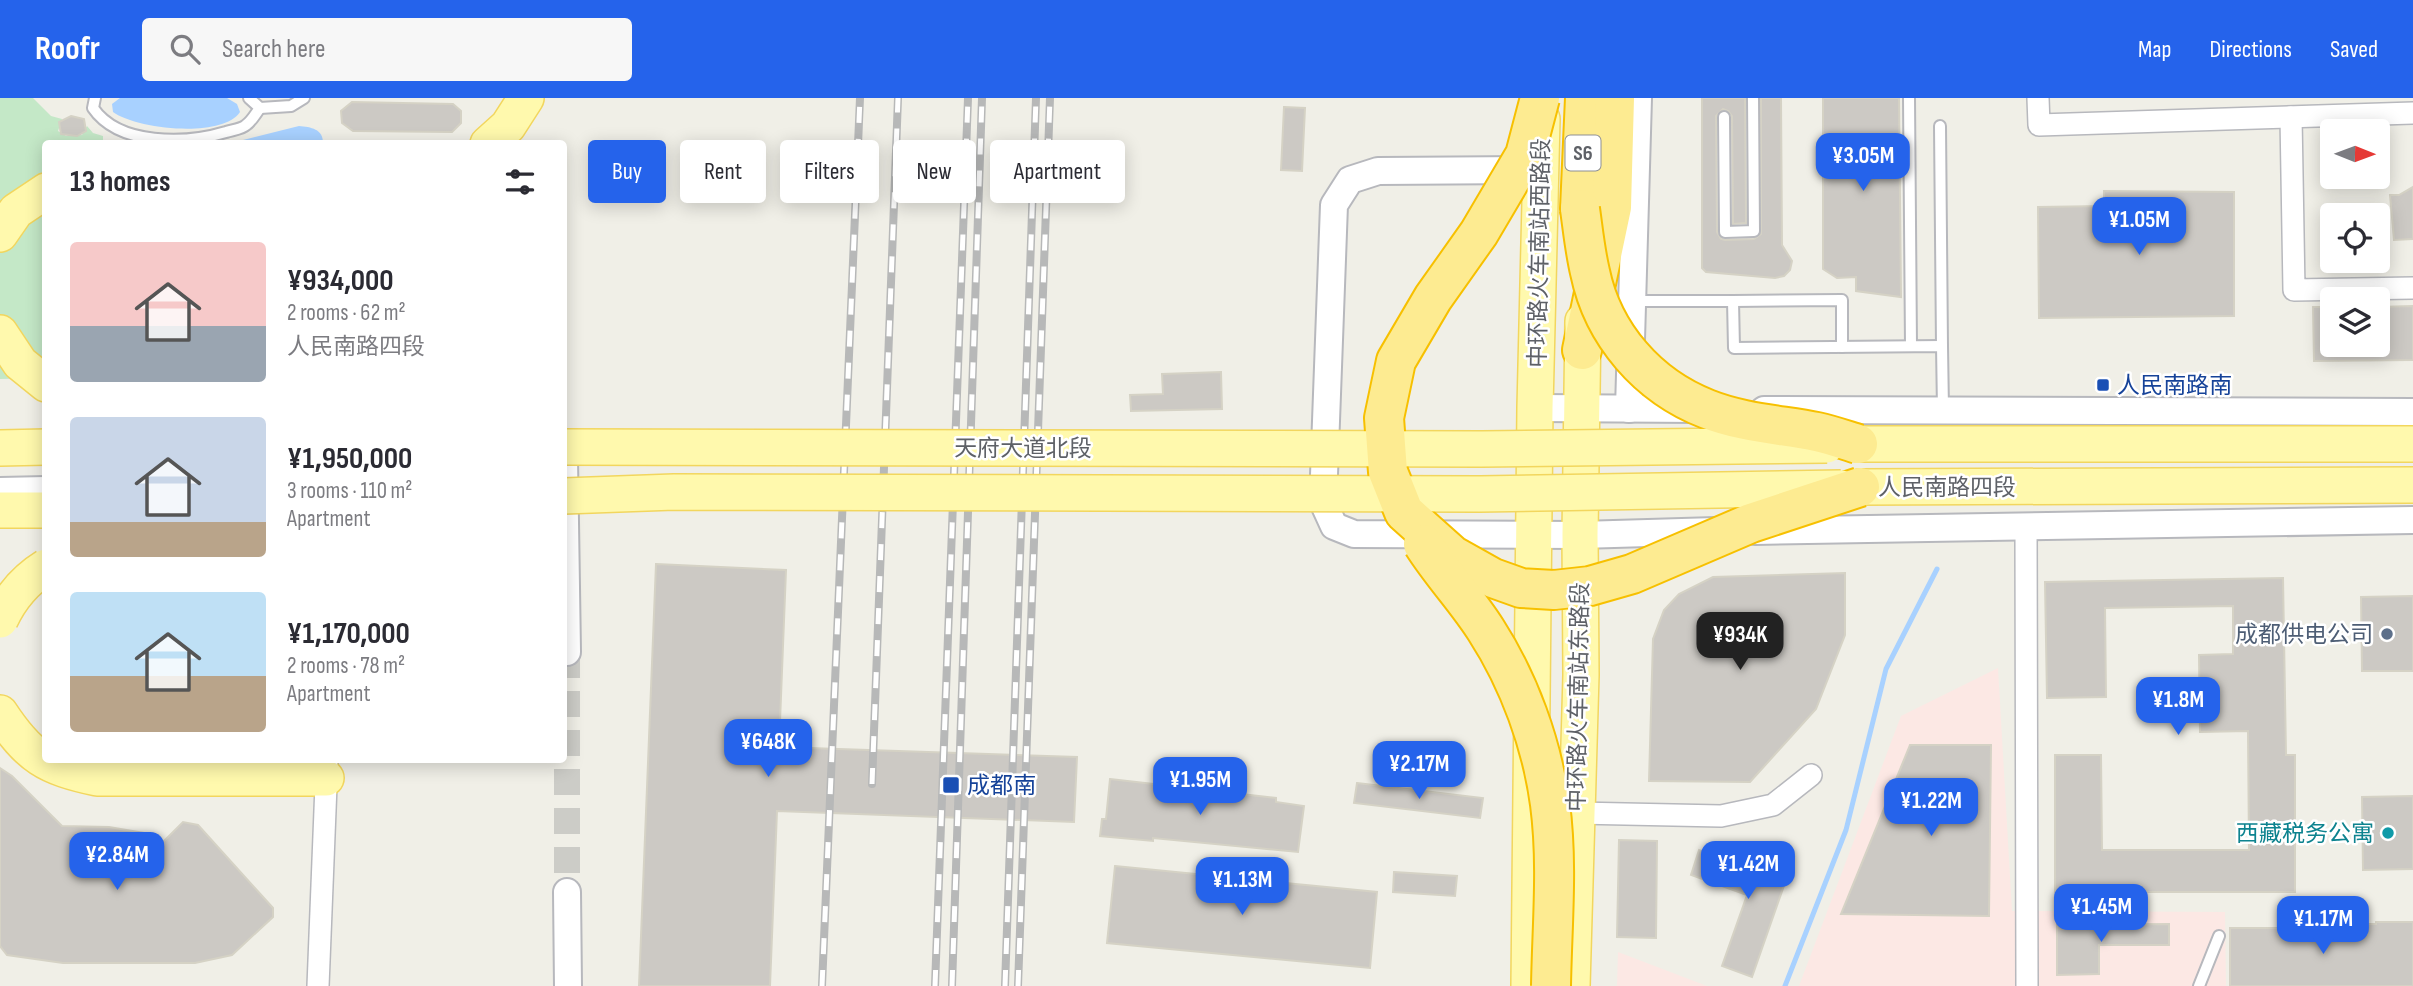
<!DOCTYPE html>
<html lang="en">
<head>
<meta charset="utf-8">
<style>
  :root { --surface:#fff; --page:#f7f7f7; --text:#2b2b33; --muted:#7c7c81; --accent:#2563eb }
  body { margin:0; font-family:"Sofia Sans Condensed","Noto Sans SC",sans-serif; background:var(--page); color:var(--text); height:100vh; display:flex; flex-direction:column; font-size:26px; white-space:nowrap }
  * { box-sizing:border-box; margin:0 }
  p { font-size:23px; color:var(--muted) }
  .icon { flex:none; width:38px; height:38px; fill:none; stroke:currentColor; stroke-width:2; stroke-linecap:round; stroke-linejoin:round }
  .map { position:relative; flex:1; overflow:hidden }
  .panel { position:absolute; left:42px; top:42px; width:525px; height:623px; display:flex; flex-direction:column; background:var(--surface); border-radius:7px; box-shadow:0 4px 18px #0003 }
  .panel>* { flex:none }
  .banner { position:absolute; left:588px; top:42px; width:665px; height:63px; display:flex; gap:14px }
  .needle { width:46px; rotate:91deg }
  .buttons { position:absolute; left:2320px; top:21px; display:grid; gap:14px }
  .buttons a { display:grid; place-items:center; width:70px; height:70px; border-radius:7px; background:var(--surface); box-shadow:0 4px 18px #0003; font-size:35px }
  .price { position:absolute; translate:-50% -60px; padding:0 16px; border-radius:14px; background:var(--accent); color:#fff; font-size:23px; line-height:46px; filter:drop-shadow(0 2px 4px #0008) }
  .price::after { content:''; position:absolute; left:50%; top:42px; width:21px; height:16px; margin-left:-10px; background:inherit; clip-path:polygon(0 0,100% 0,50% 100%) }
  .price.current { background:#222; color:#fff }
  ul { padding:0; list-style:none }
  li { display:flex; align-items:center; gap:21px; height:175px; padding:0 28px }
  li span { display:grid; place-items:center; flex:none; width:196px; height:140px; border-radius:7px; color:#555 }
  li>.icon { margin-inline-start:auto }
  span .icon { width:84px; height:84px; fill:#fffc; stroke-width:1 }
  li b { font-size:30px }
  h2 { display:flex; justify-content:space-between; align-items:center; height:84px; padding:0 28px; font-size:30px }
  .tag { padding:0 24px; border-radius:7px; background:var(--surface); box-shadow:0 4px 18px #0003; font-size:24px; line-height:63px }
  .tag.current { background:var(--accent); color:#fff }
  header { display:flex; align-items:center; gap:42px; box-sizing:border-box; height:98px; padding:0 35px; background:var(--accent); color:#fff }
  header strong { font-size:33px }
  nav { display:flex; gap:38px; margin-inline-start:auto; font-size:24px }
  .search { width:490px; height:63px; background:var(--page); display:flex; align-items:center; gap:18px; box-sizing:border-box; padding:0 24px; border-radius:7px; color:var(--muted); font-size:26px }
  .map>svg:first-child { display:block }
  .medical { fill:#fce8e4 }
  .green { fill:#c4e8c7 }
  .water { fill:#a8d1ff }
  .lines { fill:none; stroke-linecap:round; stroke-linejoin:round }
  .stream { stroke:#a8d1ff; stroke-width:5 }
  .building { fill:#ccc9c4; stroke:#d5d2c5; stroke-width:2 }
  .tertiary-tunnel { stroke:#ccccc7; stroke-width:26; stroke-dasharray:26 13; stroke-linecap:butt }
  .service-casing { stroke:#b7b8bd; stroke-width:14 }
  .minor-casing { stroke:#b7b8bd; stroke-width:24 }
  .tertiary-casing { stroke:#b7b8bd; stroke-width:30 }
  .primary-casing { stroke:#f2d65e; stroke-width:38 }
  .motorway-casing { stroke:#f7c000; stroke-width:42 }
  .service { stroke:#fff; stroke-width:10 }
  .minor { stroke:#fff; stroke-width:21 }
  .tertiary { stroke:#fff; stroke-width:26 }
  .primary { stroke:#fff9ad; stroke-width:35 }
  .motorway { stroke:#fdeb91; stroke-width:38 }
  .rail-casing { stroke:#b7b8b8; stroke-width:8 }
  .rail { stroke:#fff; stroke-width:5; stroke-dasharray:16; stroke-linecap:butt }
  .primary-bridge-casing { stroke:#f2d65e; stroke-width:38; stroke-linecap:butt }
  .motorway-bridge-casing { stroke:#f7c000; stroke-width:42; stroke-linecap:butt }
  .primary-bridge { stroke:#fff9ad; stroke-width:35 }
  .motorway-bridge { stroke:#fdeb91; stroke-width:38 }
  .transit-dot { fill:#1a4fb4; stroke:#fff; stroke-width:2.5 }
  .service-dot { fill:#5c6f8a; stroke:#fff; stroke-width:2.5 }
  .culture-dot { fill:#0f9aa8; stroke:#fff; stroke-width:2.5 }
  .labels { text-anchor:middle; stroke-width:5; stroke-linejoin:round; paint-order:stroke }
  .shield { fill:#fff; stroke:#8e9095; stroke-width:2 }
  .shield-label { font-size:21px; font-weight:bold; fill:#5e6167 }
  .street-label { font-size:23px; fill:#5e6167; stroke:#fff }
  .transit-label { font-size:23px; fill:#164399; stroke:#fff; text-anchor:start }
  .service-label { font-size:23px; fill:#4e5e75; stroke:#fff; text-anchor:end }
  .culture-label { font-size:23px; fill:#0d838f; stroke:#fff; text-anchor:end }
</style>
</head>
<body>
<header>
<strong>Roofr</strong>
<div class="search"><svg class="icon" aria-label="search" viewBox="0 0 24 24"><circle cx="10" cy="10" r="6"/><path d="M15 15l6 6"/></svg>Search here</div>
<nav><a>Map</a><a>Directions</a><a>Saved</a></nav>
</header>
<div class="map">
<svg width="2413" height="888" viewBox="0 0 2413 888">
  <rect width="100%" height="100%" fill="#f0efe7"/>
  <g class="medical">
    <path d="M1998,570L2012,813L2225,814L2226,888H1799L1901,618Z"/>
    <path d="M1618,854L1707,888H1617Z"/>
  </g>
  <path class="green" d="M0,0H33L51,18L62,21L58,33L66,38L82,37L87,28L93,35L103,38V45L46,46L45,280L0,281Z"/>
  <g class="water">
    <path d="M120,0H227L237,6L240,14C222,41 136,31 113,14L112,6Z"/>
    <path d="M299,28C311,29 323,31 323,45H231Z"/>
  </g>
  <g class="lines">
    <path class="stream" d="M1785,888L1846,732L1886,571L1937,471"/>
  </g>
  <g class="building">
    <path d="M1702,0H1745L1746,125L1733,126L1732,18L1728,13L1723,11L1716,18L1717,134L1721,141L1725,142L1754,141L1761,136V0H1781L1782,147L1792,163L1790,172L1784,178L1775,180L1706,174L1702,170Z"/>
    <path d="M1823,0H1899L1901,199L1856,193V179L1837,180L1823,171Z"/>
    <path d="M352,4L453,6L461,13V25L452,34L353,33L342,25L341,13Z"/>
    <path d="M1284,9L1305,10L1302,73L1281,72Z"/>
    <path d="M71,18L84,21L86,33L77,38L61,36L59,24Z"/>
    <path d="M2413,89V141L2394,142L2390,97H2399Z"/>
    <path d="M2104,93L2234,94V218L2039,220L2038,109L2104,108Z"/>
    <path d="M2413,208V262L2314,263L2313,209H2333V247H2378V209Z"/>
    <path d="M1221,274L1222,311L1131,313L1130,297L1163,296L1162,276Z"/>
    <path d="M656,466L786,472L779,649L1077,659L1074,724L777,713L770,888H639Z"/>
    <path d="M1845,475V537L1816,611L1750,684L1649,683L1653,541L1664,512L1679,496L1713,479Z"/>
    <path d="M2283,480L2286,657H2295V794H2055V657H2101L2102,752H2249L2248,633L2200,634L2199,557L2233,556V508L2105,510L2106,599L2047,600L2045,484Z"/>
    <path d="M2413,498V573H2362L2361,499Z"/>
    <path d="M1910,647H1991L1989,818L1841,816Z"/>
    <path d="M0,670L12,678L62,728L109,729L150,736L160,747L183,724L198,727L273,810V819L232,857L195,865H63L7,857L0,848Z"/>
    <path d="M1110,681L1276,700V704L1304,708L1298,754L1153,740V743L1100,738L1102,721H1106Z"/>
    <path d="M1357,685L1483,700L1480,720L1354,705Z"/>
    <path d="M2413,698V771L2363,772L2362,699Z"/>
    <path d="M1619,742L1657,743L1656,840L1617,839Z"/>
    <path d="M1763,748L1794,759L1752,879L1722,868L1747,797L1691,777L1699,752L1754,772Z"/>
    <path d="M1115,768L1377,794L1370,870L1107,845Z"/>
    <path d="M1394,774L1457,778L1455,798L1393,794Z"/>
    <path d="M2376,824H2413V888H2230V830H2301V826H2376Z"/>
    <path d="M2169,826V847H2099V876L2057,877V827Z"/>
  </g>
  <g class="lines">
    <path class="tertiary-tunnel" d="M567,554V794"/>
    <defs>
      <g id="service">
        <path d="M95,0L93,10C119,48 186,46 226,34C232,32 242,31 246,27C252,23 256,15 260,10L249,0"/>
        <path d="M1909,0L1911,248"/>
        <path d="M260,10L291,8L304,0"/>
        <path d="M1724,19L1725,134L1754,133L1753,0"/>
        <path d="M1940,28L1942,248"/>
        <path d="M1633,203H1733L1734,250L1942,248L1943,312"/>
        <path d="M1733,203L1842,202V249"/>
        <path d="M2199,888L2219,838"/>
      </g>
      <g id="minor">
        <path d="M2038,0L2039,27L2413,15"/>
        <path d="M2291,19L2294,192L2413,190"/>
        <path d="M2026,429L2027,888"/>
        <path d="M1577,715L1721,718L1773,707L1811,677"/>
        <path d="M318,888L327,662"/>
      </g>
      <g id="tertiary">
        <path d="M1528,72L1378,73L1350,82L1334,107L1323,404L1334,428L1354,436L1580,437L1716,433"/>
        <path d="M1535,310L1701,311"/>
        <path d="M1629,311L1638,0"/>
        <path d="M1764,312L2413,314"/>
        <path d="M564,360L567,554"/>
        <path d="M0,393L46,392"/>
        <path d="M1755,433L2413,422"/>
        <path d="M567,794L568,888"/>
      </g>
      <g id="primary">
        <path d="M488,46L508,28L526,0"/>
        <path d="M0,136L16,113L46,93"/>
        <path d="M0,235L20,265L46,286"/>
        <path d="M1858,346H2413"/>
        <path d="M0,350L46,349"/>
        <path d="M1860,389L2413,387"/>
        <path d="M0,412H46"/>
        <path d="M0,615C29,659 46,669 97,680H326"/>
        <path d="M1529,888L1535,310L1542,21"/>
        <path d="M1572,888L1581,577L1580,437L1583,223"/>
      </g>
      <g id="motorway">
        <path d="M1580,111L1585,0"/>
        <path d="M1582,252L1612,109L1615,0"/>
      </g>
    </defs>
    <use href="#service" class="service-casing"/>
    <use href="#minor" class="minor-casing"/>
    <use href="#tertiary" class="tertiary-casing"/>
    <use href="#primary" class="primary-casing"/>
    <use href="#motorway" class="motorway-casing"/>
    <use href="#service" class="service"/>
    <use href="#minor" class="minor"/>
    <use href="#tertiary" class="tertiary"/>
    <use href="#primary" class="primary"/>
    <use href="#motorway" class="motorway"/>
    <defs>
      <g id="rail">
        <path d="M872,686L898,0"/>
        <path d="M822,888L860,0"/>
        <path d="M935,888L968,0"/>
        <path d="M952,888L982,0"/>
        <path d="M1005,888L1036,0"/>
        <path d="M1018,888L1050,0"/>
      </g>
    </defs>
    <use href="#rail" class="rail-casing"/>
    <use href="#rail" class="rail"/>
    <defs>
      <g id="primary-bridge">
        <path d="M564,349L1482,351L1827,347"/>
        <path d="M564,398L674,394L1480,396L1841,390"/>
        <path d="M0,522C10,500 25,482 46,469"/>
      </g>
      <g id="motorway-bridge">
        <path d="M1540,0L1525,57L1479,135L1433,200L1396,263L1384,320L1388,374L1404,414L1452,457L1493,480L1521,490L1554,492L1590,488L1632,476L1751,425L1860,389"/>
        <path d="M1580,111C1583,132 1585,153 1590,174C1603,237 1648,288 1707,311C1742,325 1781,327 1817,334C1831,337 1845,342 1858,346"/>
        <path d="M1423,446C1442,476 1467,502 1486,532C1519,583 1542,646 1550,706C1558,766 1552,828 1551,888"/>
      </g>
    </defs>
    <use href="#primary-bridge" class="primary-bridge-casing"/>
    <use href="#motorway-bridge" class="motorway-bridge-casing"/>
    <use href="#primary-bridge" class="primary-bridge"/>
    <use href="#motorway-bridge" class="motorway-bridge"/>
  </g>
  <g class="transit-dot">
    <rect x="2096" y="280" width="14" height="14" rx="3.5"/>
    <rect x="942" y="678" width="18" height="18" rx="3.5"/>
  </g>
  <circle class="service-dot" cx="2387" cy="536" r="7"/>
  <circle class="culture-dot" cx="2388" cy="735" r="7"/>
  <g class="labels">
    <rect class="shield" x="1565.5" y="37.5" width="35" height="35" rx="5"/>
    <g class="shield-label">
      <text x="1583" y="62">S6</text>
    </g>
    <g class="street-label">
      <text transform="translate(1539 155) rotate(-89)" y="8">中环路火车南站西路段</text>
      <text x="1023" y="358">天府大道北段</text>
      <text x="1947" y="397">人民南路四段</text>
      <text transform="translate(1578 599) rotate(-89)" y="8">中环路火车南站东路段</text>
    </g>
    <g class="transit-label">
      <text x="2117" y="295">人民南路南</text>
      <text x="967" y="695">成都南</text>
    </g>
    <g class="service-label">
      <text x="2373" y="544">成都供电公司</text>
    </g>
    <g class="culture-label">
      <text x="2374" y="743">西藏税务公寓</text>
    </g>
  </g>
</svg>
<div class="buttons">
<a><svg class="needle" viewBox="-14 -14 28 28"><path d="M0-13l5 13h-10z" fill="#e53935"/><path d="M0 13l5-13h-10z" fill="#7c7c81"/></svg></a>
<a><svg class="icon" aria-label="locate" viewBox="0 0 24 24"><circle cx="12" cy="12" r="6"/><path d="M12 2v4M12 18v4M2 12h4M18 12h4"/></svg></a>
<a><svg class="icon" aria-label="layers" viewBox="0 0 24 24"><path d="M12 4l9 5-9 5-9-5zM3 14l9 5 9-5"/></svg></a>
</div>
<b class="price" style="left:1863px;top:95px">¥3.05M</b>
<b class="price" style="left:2139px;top:159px">¥1.05M</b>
<b class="price current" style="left:1740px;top:574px">¥934K</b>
<b class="price" style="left:2178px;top:639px">¥1.8M</b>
<b class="price" style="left:768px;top:681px">¥648K</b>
<b class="price" style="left:1419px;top:703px">¥2.17M</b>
<b class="price" style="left:1200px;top:719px">¥1.95M</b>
<b class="price" style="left:1931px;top:740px">¥1.22M</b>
<b class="price" style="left:117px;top:794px">¥2.84M</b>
<b class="price" style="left:1748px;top:803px">¥1.42M</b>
<b class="price" style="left:1242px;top:819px">¥1.13M</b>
<b class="price" style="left:2101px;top:846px">¥1.45M</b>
<b class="price" style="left:2323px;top:858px">¥1.17M</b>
<div class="banner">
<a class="tag current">Buy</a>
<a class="tag">Rent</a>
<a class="tag">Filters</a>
<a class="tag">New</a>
<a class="tag">Apartment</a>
</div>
<section class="panel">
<h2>13 homes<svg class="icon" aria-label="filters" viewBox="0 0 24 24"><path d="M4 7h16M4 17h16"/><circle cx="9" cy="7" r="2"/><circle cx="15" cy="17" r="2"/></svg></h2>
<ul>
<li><span style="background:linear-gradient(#f6c9c9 60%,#9aa5b1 0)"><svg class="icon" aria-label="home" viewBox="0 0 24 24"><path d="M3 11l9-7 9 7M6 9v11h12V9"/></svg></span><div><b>¥934,000</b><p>2 rooms · 62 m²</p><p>人民南路四段</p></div></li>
<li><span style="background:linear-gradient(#c9d6e8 75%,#b9a48a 0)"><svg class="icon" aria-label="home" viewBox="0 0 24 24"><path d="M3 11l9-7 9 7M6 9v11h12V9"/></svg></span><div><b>¥1,950,000</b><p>3 rooms · 110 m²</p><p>Apartment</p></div></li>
<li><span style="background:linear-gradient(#bfe0f5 60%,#b9a48a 0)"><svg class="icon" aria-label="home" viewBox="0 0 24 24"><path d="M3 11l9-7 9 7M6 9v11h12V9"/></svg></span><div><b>¥1,170,000</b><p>2 rooms · 78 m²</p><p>Apartment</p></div></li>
</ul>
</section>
</div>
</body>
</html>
